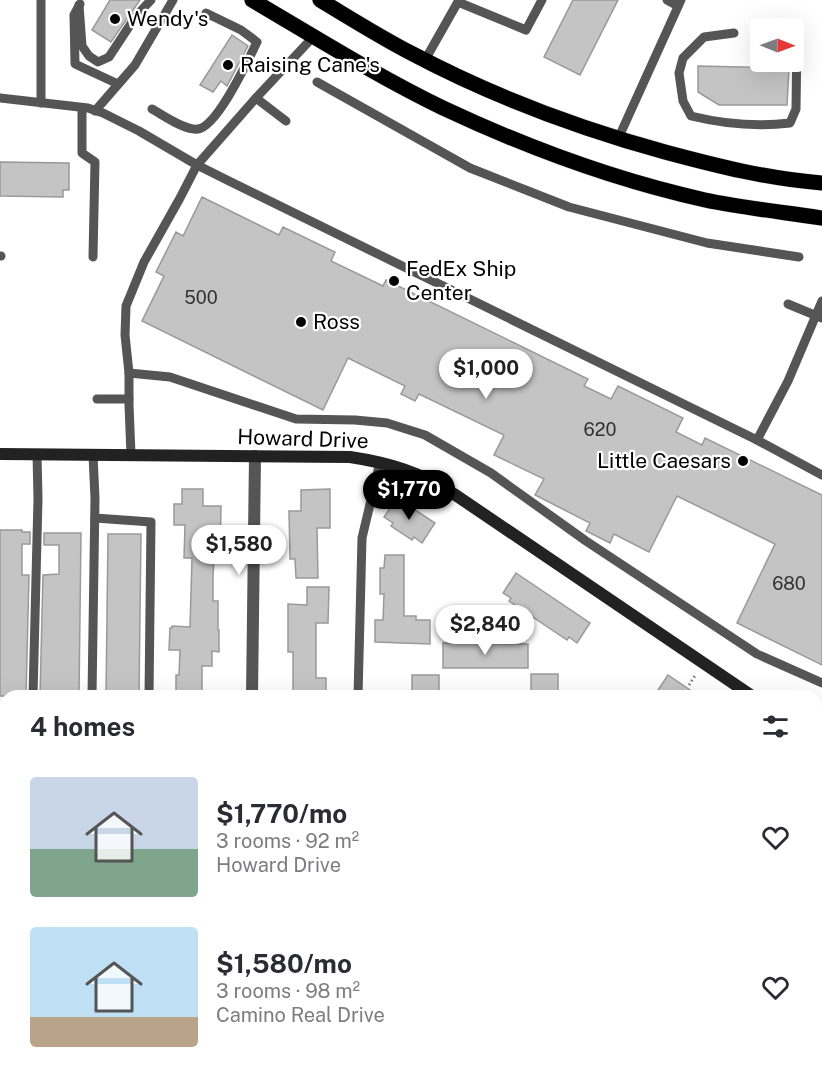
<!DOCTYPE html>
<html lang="en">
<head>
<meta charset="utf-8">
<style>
  :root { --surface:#fff; --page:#f2f2f3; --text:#2b2b33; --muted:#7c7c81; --accent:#000 }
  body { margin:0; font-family:"Public Sans",sans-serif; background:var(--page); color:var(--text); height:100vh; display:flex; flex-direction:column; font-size:22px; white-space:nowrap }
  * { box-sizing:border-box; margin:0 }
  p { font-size:20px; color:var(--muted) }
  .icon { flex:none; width:33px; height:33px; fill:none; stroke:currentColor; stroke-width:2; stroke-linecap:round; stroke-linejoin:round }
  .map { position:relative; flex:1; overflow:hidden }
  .details { position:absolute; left:0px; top:690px; width:822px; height:384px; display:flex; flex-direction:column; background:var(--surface); border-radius:18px 18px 0 0; box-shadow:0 6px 24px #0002 }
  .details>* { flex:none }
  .needle { width:39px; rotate:91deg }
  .fabs { position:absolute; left:750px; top:18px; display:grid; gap:12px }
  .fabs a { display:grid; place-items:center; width:54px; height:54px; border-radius:6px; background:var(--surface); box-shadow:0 6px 24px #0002; font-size:30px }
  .price { position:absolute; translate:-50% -51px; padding:0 14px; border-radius:21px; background:#fff; color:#222; font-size:20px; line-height:39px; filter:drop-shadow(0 2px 3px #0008) }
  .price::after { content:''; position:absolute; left:50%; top:36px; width:18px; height:14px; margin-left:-9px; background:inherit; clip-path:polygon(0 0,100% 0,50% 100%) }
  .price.active { background:var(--accent); color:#fff }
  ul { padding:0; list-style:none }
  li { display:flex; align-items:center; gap:18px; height:150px; padding:0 30px }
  li span { display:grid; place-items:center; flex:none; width:168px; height:120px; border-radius:6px; color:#555 }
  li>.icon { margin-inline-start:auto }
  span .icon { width:72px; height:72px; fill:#fffc; stroke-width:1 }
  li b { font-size:26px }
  h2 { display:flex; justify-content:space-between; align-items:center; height:72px; padding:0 30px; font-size:26px }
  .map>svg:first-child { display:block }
  .building { fill:#c4c4c4; stroke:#999; stroke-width:1.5 }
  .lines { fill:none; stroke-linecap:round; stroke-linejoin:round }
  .primary-casing { stroke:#dbdbdb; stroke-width:16 }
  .path { stroke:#777; stroke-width:3; stroke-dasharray:1.5 3; stroke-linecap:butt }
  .lane { stroke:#555; stroke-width:9 }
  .street { stroke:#555; stroke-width:12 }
  .secondary { stroke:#222; stroke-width:12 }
  .primary { stroke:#000; stroke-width:15 }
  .poi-dot { fill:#000; stroke:#fff; stroke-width:2 }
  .labels { text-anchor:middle; stroke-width:4.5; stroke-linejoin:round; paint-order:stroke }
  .number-label { font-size:18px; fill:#313131 }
  .poi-label { font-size:21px; fill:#000; stroke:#fff; text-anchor:start }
  .street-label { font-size:21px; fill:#000; stroke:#fff }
</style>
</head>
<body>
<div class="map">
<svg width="822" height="1074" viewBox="0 0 822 1074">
  <rect width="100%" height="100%" fill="#fff"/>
  <g class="building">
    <path d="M110,0H140L111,42L92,30Z"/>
    <path d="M573,0H618L580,75L544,57Z"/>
    <path d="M232,35L248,46L227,86L221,81L213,92L200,85Z"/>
    <path d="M698,66L789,68L787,105H719L698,92Z"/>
    <path d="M0,162L69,163V190H63V197L0,196Z"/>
    <path d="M202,197L279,235L283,227L335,252L331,261L383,286L386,280L588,379L584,386L611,399L618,386L683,418L676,432L702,445L705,438L822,495V665L737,623L775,544L677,496L649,552L614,534L610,543L586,531L590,523L535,495L544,479L494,455L504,435L419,394L415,401L401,394L405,386L348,358L323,410L142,321L164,276L156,272L176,232L183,236Z"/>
    <path d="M182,489H203V506H221L220,557L216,556V559H214L213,575V601H218V630H219V652L212,651V666H202V696H176V675H179L180,650H169L170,628H172V626L190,627L192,558H184L185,525H174V504H182Z"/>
    <path d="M330,489V528H317L318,578H296L295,559H290L289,511H301V490Z"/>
    <path d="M397,498L435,523L422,543L414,537L412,540L391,526L393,523L384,517Z"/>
    <path d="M0,530H22V532H30V544H22V575H29L26,696H0Z"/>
    <path d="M44,533H81L79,696H40L43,575L59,574V545H44Z"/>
    <path d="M108,534H141L139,696H106Z"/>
    <path d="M385,555H404V616H416V620H430V644L375,642V620H383L384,594H380V568H384Z"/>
    <path d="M516,573L590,623L577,643L569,637L567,640L509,601L511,598L503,593Z"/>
    <path d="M307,587H329L328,623H316V678H326V696H293V652H288V604L307,605Z"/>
    <path d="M443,643L528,644V668H443Z"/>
    <rect x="531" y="674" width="27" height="22"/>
    <rect x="412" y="675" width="27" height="21"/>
    <path d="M668,675L699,696H654Z"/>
  </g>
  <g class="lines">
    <defs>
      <g id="primary">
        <path d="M252,0C315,37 377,76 443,108C526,147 615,180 705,200C743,208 783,212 822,218"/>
        <path d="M320,0C350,18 380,37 411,53C492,96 578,128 665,152C717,166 769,179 822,183"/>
      </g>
    </defs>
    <use href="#primary" class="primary-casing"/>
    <g class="path">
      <path d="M689,685L696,674"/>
      <path d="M816,899L822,902"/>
    </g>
    <g class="lane">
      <path d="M41,0V103"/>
      <path d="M667,0L678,6"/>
      <path d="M458,2L526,30L542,0"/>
      <path d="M80,4L74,15L75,64L118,84"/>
      <path d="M79,5L82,46L89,56L98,62L109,57L136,16L151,0"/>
      <path d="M734,33L704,37L683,58L679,73L683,101L691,116C724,124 757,127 790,123L796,109L797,37"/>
      <path d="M314,36L256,98L197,165L231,182L757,440"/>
      <path d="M425,60L459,0"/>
      <path d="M317,82L470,168L569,207L707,243L799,257"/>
      <path d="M0,98L88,108L103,113L139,131L197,165L180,198L144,262L126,306L125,335L129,373V405L131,455"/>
      <path d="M256,98L286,121"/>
      <path d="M82,108V153L95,162L93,257"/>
      <path d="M152,109C163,115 185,131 198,129C218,126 248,60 257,42L241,30L206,13"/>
      <path d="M95,111L135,65L173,0"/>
      <path d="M618,139L681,0"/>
      <path d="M0,256H1"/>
      <path d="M822,301L788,381L757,440L822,475"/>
      <path d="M788,304L822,318"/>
      <path d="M129,373L170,377L296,419L355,420L387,423L425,435L491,473L586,541L757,654L822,683"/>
      <path d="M97,399H129"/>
      <path d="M95,518L151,522L149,696"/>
      <path d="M33,696L38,499L37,454"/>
      <path d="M92,696L95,498L93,455"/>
      <path d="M358,696L362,538L380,462"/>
      <path d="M816,1014L822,1013"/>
    </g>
    <g class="street">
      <path d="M252,696L255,456"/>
      <path d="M247,1074V1068"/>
    </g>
    <g class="secondary">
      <path d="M0,454L350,457C390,463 419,472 454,494L752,696"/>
      <path d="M816,739L822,743"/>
    </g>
    <use href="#primary" class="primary"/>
  </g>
  <g class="poi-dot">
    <circle cx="115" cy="19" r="6"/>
    <circle cx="228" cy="65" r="6"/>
    <circle cx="394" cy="281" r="6"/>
    <circle cx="301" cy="322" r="6"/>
    <circle cx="743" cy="461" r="6"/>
  </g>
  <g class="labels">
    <g class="number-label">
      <text x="201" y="304">500</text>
      <text x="600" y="436">620</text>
      <text x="789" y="590">680</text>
    </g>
    <g class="poi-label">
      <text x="127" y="26">Wendy's</text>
      <text x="240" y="72">Raising Cane's</text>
      <text x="406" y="276">FedEx Ship<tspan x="406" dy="24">Center</tspan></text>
      <text x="313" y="329">Ross</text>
      <text x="731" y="468" text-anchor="end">Little Caesars</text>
    </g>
    <g class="street-label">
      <text transform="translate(303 439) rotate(2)" y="7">Howard Drive</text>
    </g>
  </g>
</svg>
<div class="fabs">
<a><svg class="needle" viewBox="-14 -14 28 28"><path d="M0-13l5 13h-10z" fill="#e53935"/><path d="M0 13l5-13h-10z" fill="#7c7c81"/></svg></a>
</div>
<b class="price" style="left:486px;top:400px">$1,000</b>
<b class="price active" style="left:409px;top:521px">$1,770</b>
<b class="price" style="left:239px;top:576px">$1,580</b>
<b class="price" style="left:485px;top:656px">$2,840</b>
<section class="details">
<h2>4 homes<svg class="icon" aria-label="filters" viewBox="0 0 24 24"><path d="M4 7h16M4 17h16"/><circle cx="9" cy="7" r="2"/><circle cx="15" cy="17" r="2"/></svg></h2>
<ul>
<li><span style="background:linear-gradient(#c9d6e8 60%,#7fa58c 0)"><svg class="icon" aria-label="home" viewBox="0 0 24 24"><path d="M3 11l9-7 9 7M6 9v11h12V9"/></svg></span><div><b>$1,770/mo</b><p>3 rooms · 92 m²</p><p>Howard Drive</p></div><svg class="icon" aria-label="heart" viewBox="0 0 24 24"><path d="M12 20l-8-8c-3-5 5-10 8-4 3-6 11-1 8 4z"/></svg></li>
<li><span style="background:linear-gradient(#bfe0f5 75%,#b9a48a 0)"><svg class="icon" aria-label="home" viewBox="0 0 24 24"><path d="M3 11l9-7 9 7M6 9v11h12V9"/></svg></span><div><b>$1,580/mo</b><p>3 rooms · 98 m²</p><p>Camino Real Drive</p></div><svg class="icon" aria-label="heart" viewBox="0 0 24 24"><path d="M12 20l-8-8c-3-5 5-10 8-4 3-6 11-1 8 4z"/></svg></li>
</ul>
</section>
</div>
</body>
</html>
